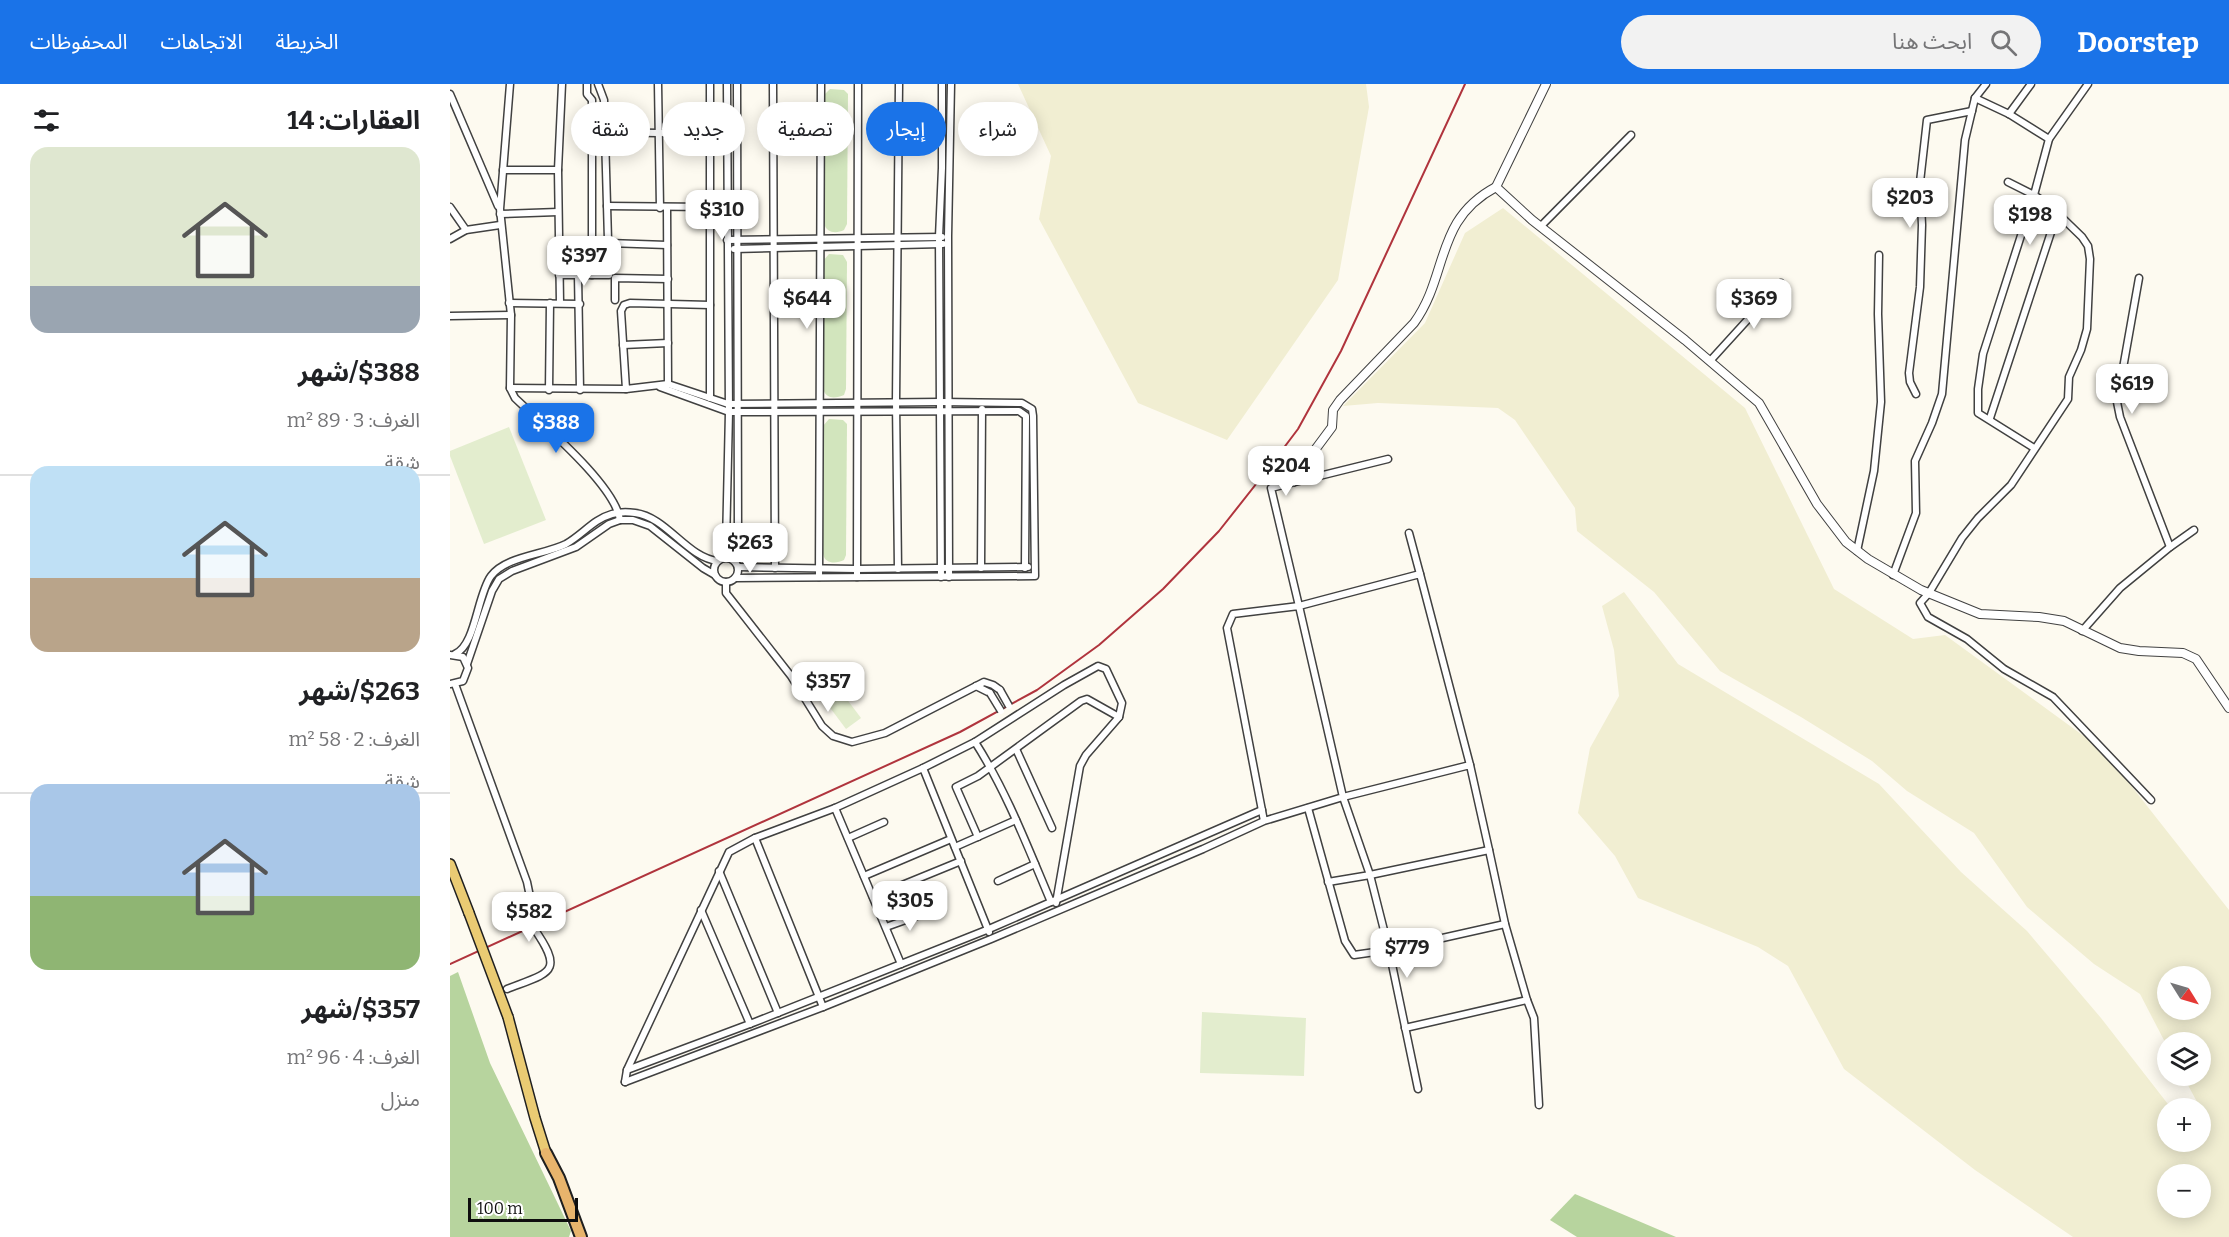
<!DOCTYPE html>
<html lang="ar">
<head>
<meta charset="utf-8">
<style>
  :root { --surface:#fff; --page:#f2f2f2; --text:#202124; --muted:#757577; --line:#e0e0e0; --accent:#1a73e8 }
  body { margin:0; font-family:Bitter,"Noto Sans Arabic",serif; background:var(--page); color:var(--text); direction:rtl; height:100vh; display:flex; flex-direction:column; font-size:22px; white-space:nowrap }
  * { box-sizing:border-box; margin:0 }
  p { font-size:20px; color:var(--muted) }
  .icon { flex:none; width:33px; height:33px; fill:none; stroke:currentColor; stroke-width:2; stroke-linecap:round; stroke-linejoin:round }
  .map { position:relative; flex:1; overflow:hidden; direction:ltr }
  .side { display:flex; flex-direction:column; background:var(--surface); width:450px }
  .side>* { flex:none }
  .banner { position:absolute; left:18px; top:18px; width:570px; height:54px; direction:rtl; display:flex; gap:12px }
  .needle { width:39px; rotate:127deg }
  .buttons { position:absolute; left:1707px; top:882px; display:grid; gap:12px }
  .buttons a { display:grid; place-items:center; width:54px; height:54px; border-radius:50%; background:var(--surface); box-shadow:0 3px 15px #0003; font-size:30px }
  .scale { position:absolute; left:18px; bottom:15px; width:110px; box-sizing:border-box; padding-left:6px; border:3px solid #0e0e0e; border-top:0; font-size:16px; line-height:21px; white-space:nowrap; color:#0e0e0e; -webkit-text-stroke:4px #fff; paint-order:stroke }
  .price { position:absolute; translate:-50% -51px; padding:0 14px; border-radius:12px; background:#fff; color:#222; font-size:20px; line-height:39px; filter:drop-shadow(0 2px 3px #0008) }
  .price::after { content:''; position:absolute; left:50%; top:36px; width:18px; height:14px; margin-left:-9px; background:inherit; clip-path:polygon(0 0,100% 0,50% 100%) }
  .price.active { background:var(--accent); color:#fff }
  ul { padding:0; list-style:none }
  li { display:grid; align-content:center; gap:12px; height:318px; padding:0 30px }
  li+li { border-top:2px solid var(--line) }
  li span { display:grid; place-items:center; height:186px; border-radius:18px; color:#555 }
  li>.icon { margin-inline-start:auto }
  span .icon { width:108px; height:108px; fill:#fffc; stroke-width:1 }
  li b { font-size:26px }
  h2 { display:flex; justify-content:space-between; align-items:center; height:72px; padding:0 30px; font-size:26px }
  .pill { padding:0 21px; border-radius:27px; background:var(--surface); box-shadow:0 3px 15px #0003; font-size:21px; line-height:54px }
  .pill.active { background:var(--accent); color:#fff }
  header { display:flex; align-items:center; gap:36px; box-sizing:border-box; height:84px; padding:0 30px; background:var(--accent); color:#fff }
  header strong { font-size:28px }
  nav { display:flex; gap:33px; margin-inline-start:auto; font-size:21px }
  .search { width:420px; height:54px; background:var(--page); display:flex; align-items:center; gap:15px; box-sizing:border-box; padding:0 21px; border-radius:33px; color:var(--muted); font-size:22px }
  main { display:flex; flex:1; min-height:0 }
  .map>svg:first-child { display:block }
  .farmland { fill:#f1eed2; fill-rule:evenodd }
  .green { fill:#d2e5bd }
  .forest { fill:#b7d49e }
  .pitch { fill:#e3edce }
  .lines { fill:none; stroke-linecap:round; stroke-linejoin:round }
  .minor-casing { stroke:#414141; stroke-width:9 }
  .tertiary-casing { stroke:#414141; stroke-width:10 }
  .primary-casing { stroke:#1f1f1f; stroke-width:12 }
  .trunk-casing { stroke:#1f1f1f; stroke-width:14 }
  .minor { stroke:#fff; stroke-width:6 }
  .tertiary { stroke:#fff; stroke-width:8 }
  .primary { stroke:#eacb73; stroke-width:9 }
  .trunk { stroke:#e8b46c; stroke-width:10 }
  .rail { stroke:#b0343d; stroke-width:2 }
  .minor-bridge-casing { stroke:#414141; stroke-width:9; stroke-linecap:butt }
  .primary-bridge-casing { stroke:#1f1f1f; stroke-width:12; stroke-linecap:butt }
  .minor-bridge { stroke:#fff; stroke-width:6 }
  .primary-bridge { stroke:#eacb73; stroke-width:9 }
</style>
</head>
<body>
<header>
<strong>Doorstep</strong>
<div class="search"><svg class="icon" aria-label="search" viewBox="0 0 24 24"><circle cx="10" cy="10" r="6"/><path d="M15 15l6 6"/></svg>ابحث هنا</div>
<nav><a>الخريطة</a><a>الاتجاهات</a><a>المحفوظات</a></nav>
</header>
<main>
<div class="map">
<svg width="1779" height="1153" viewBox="0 0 1779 1153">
  <rect width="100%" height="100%" fill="#fdfaf0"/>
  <g class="farmland">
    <path d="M568,0H916L919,23L888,196L777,356L688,319L589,135L601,72Z"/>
    <path d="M1053,124L1295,324L1384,505L1463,555L1495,551L1653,666L1779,826V1153H1623L1525,1086L1394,985L1338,882L1308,863L1188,814L1165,772L1128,729L1140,664L1169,612L1164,566L1152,522L1174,508L1228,580L1429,700L1511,788L1577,847L1651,934L1721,1024H1718V1058H1750L1752,1027L1733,992H1750V958H1718L1717,962L1690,910L1644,880L1577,823L1524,749L1457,707L1422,677L1351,633L1270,587L1204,508L1127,447L1125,424L1065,336L1048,324L928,319L893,322L975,239L1015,149ZM1718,892H1750V926H1718ZM1718,1090H1750V1124H1718Z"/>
  </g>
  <g class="green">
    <path d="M380,5L394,6L398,10L397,140L394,146C386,150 376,149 374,139V11Z"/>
    <path d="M379,170L393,171L397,178L396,305L394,311C385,315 375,315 373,304V177Z"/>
    <path d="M379,335L393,336L397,340L396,471L394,476C386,480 375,480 373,470V342Z"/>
  </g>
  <g class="forest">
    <path d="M8,888L40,979L121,1147L119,1153H0V892Z"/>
    <path d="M1125,1110L1226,1153H1127L1100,1136Z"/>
  </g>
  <g class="pitch">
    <path d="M59,343L96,436L34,460L0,372V367Z"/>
    <path d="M387,602L411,634L396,645L372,613Z"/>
    <path d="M752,928L856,934L854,992L750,989Z"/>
  </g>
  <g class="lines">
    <defs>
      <g id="minor">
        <path d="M60,0L50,125L61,231L60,304L65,314C92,340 165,401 170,436"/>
        <path d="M137,0V10L142,16V191"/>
        <path d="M208,0L210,124"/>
        <path d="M260,0V314"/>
        <path d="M323,0L325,484"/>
        <path d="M0,10L48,122"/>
        <path d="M1525,14L1559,30L1599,55"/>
        <path d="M1559,30L1581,0"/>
        <path d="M155,48L260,50"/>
        <path d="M53,86H108"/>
        <path d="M1558,98L1584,111L1600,122L1632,153L1638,162L1640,175L1637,245L1631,266L1619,293L1618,315L1561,401L1528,434L1512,454L1479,509L1470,519L1478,533L1517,555L1554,585L1603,613L1701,716"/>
        <path d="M157,122L259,123"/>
        <path d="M0,123L16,146"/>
        <path d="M217,124L218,300"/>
        <path d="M50,130L108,128"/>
        <path d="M1091,142L1181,51"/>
        <path d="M0,155L16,146L50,141"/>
        <path d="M277,156L492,153"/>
        <path d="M158,159L217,161"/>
        <path d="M284,165L493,160"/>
        <path d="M109,191H159L154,16L148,0"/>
        <path d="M128,191L130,306"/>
        <path d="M1689,194L1667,318L1670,333L1720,463"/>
        <path d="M165,216V194L218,195"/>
        <path d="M59,219L130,220"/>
        <path d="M110,219L108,86L112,0"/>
        <path d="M260,221L180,219L174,221L171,227L176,305L218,300L278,320L491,318L572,319L582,325L583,332L585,492L285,494"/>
        <path d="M0,232L61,231"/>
        <path d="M173,261L218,259"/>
        <path d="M1260,277L1331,199"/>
        <path d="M210,303L279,328L569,327L576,332L575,484"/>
        <path d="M60,304L176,305"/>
        <path d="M99,306L100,219"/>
        <path d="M1466,310L1460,298L1459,289L1470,203L1472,141L1470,98L1477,36L1522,27"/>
        <path d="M1540,334L1607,130"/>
        <path d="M1584,364L1528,329V305L1533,270L1584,111L1599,55L1638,0"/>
        <path d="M938,375L821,404L849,522L970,490L1020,681"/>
        <path d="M959,449L970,490"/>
        <path d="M1407,467L1424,387L1431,318L1428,230L1429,171"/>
        <circle cx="276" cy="486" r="12"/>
        <path d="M273,474L276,461L279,328L277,0"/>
        <path d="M285,478L288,456L287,0"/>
        <path d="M288,483L406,485L578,483"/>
        <path d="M531,484L532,325"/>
        <path d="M448,485L446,318L449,0"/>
        <path d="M1443,491L1466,429L1465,377L1482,339L1492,310L1515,56L1525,14L1536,0"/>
        <path d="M369,493L371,0"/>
        <path d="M407,493L408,0"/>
        <path d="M491,493L489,153L492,84V0"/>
        <path d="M499,493L498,152L501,0"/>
        <path d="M276,498V509L341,592L372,642L383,652L402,658L435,649L534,598L543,601L550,606"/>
        <path d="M1632,547L1670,504L1720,463L1744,446"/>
        <path d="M5,570C26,561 27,511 41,492C56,472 94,471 116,460C132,451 144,435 162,430C169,428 178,428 185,429C217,433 237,474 268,477"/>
        <path d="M0,571L13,573L18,584L13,597L0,600"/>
        <path d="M17,580L42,507L49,495L62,487L126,463L159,440L170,436H183L200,442L253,484L265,491"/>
        <path d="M5,600L77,798L85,837L83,843C115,889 101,888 57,905"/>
        <path d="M526,602L540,609"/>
        <path d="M525,658L614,601L648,582L656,585L672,619L669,633L636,671L630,682L606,819"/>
        <path d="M566,665L602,744"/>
        <path d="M1020,681L1039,766L920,791L893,713Z"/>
        <path d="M473,684L525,658C557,708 578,764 601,818"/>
        <path d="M385,724L451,880"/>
        <path d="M858,724L895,857L904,871L939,866L1055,840"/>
        <path d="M528,753L506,703L528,692L631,617L637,615L669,633"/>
        <path d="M305,754L373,923"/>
        <path d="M398,754L434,738"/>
        <path d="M505,763L566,736"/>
        <path d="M269,787L328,929"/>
        <path d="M414,792L501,755"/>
        <path d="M548,797L585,780"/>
        <path d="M878,798L920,791L939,866L968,1005"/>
        <path d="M423,813L511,777"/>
        <path d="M251,826L300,940"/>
        <path d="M436,843L475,829"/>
        <path d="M1077,916L1084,934L1089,1021"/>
        <path d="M955,944L1077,916L1055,840L1039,766"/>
        <path d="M177,986L279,768L305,754L385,724L473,684L539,848"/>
        <path d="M175,998L373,923L541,855L753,765L814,737L893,713L849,522L783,530L777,544L814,737"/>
        <path d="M175,998L177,986L305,938L539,845L812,726"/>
      </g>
      <g id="tertiary">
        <path d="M1096,0L1046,103L1082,136L1235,256L1309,319L1367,420L1396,458L1418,475L1471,506L1530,530L1589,533L1614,537L1670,564L1689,567L1733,569L1746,575L1779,624"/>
        <path d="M843,398L853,382L882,343L883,326L890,316L964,239C999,191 984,136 1046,103"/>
      </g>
      <g id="primary">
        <path d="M0,780L19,829"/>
        <path d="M58,933L85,1034L96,1069"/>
      </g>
      <path id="trunk" d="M96,1069L109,1094L131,1153"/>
    </defs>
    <use href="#minor" class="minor-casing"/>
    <use href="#tertiary" class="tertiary-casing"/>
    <use href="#primary" class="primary-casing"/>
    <use href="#trunk" class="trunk-casing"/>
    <use href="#minor" class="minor"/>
    <use href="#tertiary" class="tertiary"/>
    <use href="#primary" class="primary"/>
    <use href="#trunk" class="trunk"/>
    <path class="rail" d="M0,880L510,648L587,606L649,561L713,505L769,447L814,390L848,345L891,267L1015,0"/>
    <defs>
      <g id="minor-bridge">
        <path d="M550,606L559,622"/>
        <path d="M540,609L551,627"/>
      </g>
      <path id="primary-bridge" d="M19,829L58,933"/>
    </defs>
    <use href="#minor-bridge" class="minor-bridge-casing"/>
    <use href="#primary-bridge" class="primary-bridge-casing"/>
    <use href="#minor-bridge" class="minor-bridge"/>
    <use href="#primary-bridge" class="primary-bridge"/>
  </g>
</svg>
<div class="buttons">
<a><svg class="needle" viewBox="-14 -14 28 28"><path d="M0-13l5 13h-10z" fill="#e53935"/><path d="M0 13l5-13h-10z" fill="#757577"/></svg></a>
<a><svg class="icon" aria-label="layers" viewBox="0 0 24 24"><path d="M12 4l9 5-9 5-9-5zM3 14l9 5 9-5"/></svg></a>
<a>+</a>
<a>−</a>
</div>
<div class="scale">100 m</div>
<b class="price" style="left:1460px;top:145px">$203</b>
<b class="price" style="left:272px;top:157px">$310</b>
<b class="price" style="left:1580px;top:162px">$198</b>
<b class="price" style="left:134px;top:203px">$397</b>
<b class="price" style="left:357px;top:246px">$644</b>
<b class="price" style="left:1304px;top:246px">$369</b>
<b class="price" style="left:1682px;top:331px">$619</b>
<b class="price active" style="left:106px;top:370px">$388</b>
<b class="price" style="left:836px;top:413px">$204</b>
<b class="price" style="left:300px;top:490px">$263</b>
<b class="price" style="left:378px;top:629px">$357</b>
<b class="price" style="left:460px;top:848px">$305</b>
<b class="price" style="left:79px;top:859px">$582</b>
<b class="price" style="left:957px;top:895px">$779</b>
<div class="banner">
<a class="pill">شراء</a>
<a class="pill active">إيجار</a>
<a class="pill">تصفية</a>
<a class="pill">جديد</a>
<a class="pill">شقة</a>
</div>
</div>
<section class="side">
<h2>العقارات: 14<svg class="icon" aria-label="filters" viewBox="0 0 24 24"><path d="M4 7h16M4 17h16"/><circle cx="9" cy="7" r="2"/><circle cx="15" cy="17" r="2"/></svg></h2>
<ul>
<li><span style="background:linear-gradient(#dfe7d0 75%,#9aa5b1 0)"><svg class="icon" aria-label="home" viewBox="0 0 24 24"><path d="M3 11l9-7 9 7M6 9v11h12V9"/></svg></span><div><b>$388/شهر</b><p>الغرف: 3 · 89 m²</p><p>شقة</p></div></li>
<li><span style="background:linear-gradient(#bfe0f5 60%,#b9a48a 0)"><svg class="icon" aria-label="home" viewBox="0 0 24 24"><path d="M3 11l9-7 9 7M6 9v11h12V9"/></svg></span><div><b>$263/شهر</b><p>الغرف: 2 · 58 m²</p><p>شقة</p></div></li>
<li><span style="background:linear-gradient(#a9c7e8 60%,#8fb573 0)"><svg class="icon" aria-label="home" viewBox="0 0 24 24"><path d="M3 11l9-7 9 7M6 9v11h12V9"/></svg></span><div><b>$357/شهر</b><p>الغرف: 4 · 96 m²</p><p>منزل</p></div></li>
</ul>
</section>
</main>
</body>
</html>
